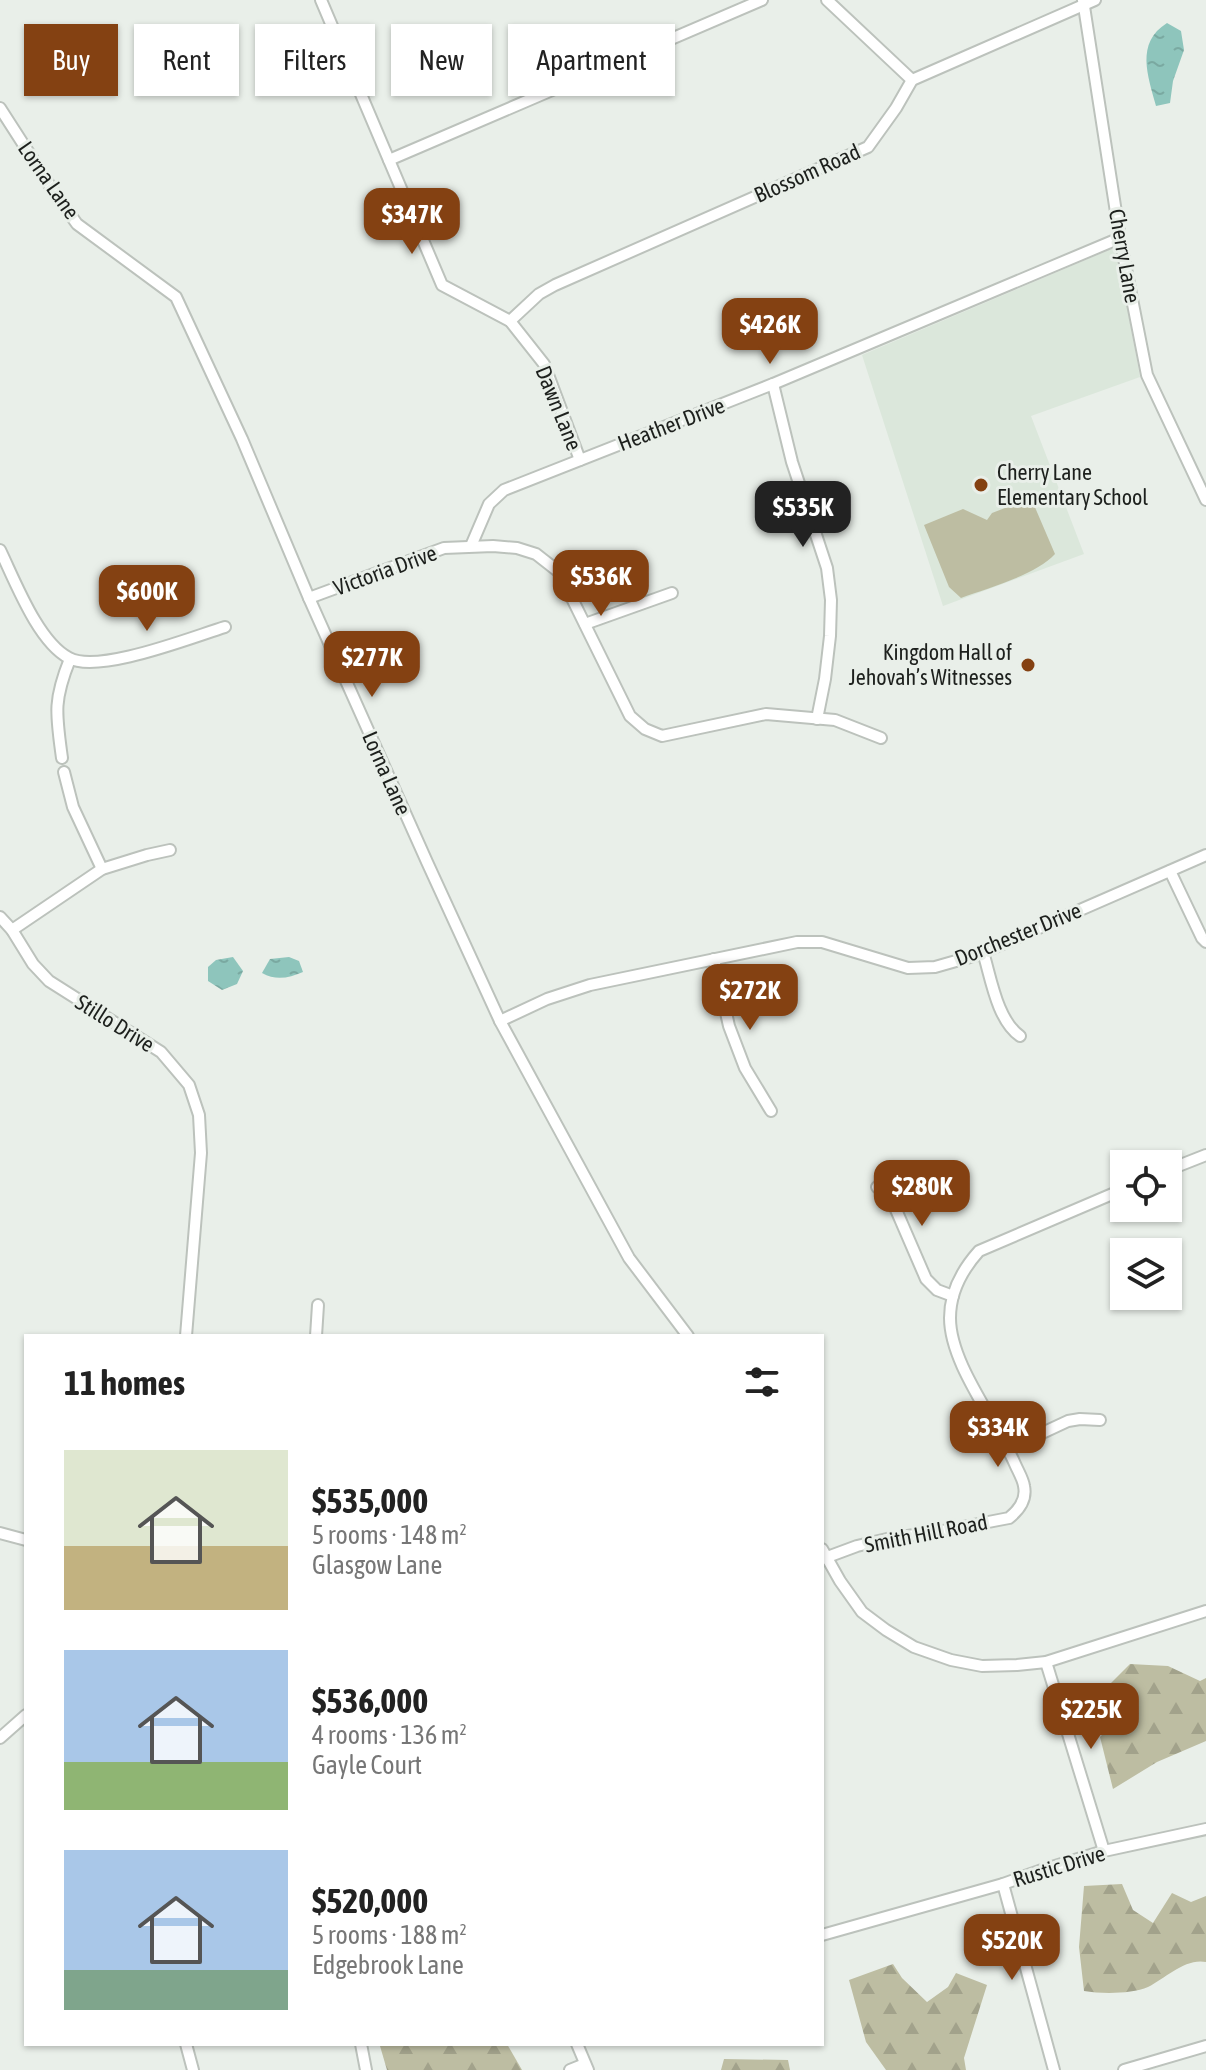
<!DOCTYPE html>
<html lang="en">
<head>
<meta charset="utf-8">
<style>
  :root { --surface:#fff; --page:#f6f6f6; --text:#222; --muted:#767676; --accent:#844112 }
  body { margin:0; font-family:"Asap Condensed",sans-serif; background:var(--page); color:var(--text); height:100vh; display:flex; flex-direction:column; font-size:30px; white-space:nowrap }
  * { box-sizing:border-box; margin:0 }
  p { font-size:26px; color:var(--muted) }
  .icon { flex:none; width:44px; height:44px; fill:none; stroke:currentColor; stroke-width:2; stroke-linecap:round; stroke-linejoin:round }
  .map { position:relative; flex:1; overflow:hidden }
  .panel { position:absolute; left:24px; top:1334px; width:800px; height:712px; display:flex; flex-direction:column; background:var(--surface); border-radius:0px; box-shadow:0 2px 6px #0004 }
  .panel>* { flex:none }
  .banner { position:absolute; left:24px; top:24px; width:800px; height:72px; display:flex; gap:16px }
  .tools { position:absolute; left:1110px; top:1150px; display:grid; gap:16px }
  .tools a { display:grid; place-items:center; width:72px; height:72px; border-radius:0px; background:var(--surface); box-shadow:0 2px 6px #0004; font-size:40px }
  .price { position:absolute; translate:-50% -68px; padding:0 18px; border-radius:16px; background:var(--accent); color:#fff; font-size:26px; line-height:52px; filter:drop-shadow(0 2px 4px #0008) }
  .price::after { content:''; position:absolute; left:50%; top:48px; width:24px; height:18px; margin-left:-12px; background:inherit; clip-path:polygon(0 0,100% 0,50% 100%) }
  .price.current { background:#222; color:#fff }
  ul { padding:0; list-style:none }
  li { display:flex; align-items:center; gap:24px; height:200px; padding:0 40px }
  li span { display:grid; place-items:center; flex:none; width:224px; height:160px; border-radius:0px; color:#555 }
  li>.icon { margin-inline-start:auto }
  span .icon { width:96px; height:96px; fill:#fffc; stroke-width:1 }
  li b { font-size:34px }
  h2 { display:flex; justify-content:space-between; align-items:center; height:96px; padding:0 40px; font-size:34px }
  .chip { padding:0 28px; border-radius:0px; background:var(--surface); box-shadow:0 2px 6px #0004; font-size:28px; line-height:72px }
  .chip.current { background:var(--accent); color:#fff }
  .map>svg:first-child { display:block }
  .built { fill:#dbe7db }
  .forest { fill:url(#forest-firs) }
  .pitch { fill:#bdbda2 }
  .water { fill:url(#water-ripples) }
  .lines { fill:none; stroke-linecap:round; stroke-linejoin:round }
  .minor-casing { stroke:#bcc2bc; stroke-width:14 }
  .minor { stroke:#fff; stroke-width:10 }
  .poi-dot { fill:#844112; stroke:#e9efe9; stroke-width:3 }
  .labels { text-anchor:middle; stroke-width:6; stroke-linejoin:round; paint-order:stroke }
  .street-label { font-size:22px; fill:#1d201d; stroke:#e9efe9 }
  .poi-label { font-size:22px; fill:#1d201d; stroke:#e9efe9; text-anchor:start }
</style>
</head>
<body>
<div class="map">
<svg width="1206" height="2070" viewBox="0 0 1206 2070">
  <defs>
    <pattern id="forest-firs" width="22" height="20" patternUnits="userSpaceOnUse" patternTransform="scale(2)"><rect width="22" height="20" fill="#bdbda2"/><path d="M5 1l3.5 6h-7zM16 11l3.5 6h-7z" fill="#a2a28b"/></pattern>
    <pattern id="water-ripples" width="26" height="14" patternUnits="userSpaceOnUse" patternTransform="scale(2)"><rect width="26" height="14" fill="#8ec5bc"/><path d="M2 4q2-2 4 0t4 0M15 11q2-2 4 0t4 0" fill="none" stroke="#7aa9a1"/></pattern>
  </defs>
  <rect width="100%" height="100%" fill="#e9efe9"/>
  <path class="built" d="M1116,247L1140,377L1031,416L1084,554L943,606L862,355Z"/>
  <g class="forest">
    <path d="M1130,1664L1168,1666L1200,1681L1206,1678V1741L1157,1762L1113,1789L1100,1737L1125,1712L1108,1686Z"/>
    <path d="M1122,1884L1133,1910L1153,1923L1172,1893L1191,1902L1206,1896V1962C1185,1958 1166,1978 1148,1987C1132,1994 1102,1994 1084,1991L1079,1947L1084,1886Z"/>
    <path d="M893,1964L902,1978L927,2002L948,1987L956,1973L987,1985L964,2058L966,2070H886L866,2042L849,1980Z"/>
    <path d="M381,2044H507L522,2070H387L380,2046Z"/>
    <path d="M724,2059L788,2060L790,2070H721Z"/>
  </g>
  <path class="pitch" d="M1031,498L1055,554C1036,575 988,588 961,598L949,587L924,525L963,509L987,520L992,513Z"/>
  <g class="water">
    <path d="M1167,23L1181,31L1184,50L1173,81L1170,103L1156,106C1148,76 1135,43 1167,23Z"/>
    <path d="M233,957L243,971L237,984L222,990L208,981V967L216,960Z"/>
    <path d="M289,957L299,961L303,972C289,978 276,981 262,973L270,959Z"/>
  </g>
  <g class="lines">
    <defs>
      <g id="minor">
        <path d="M321,0L442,285L510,321L544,364L580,460"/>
        <path d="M827,0L912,80"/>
        <path d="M1083,0L1120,238L1147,375L1206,500"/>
        <path d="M0,108L54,192L77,224L176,297L242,439L309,598L427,862L500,1021L629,1258L688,1336"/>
        <path d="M389,160L762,0"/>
        <path d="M510,321L539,294L555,285L868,147L896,108L912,80L1095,0"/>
        <path d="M773,384L792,462L827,568L831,600L830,636L825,679L817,719"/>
        <path d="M471,546L489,504L504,490L773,384L1120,238"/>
        <path d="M0,550C15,581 38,642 69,658C99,674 192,637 225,627"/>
        <path d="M309,598L444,548L493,546L517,548L536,554L559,572L630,716L645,729L662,736L766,714L835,720L881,738"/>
        <path d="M585,624L672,593"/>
        <path d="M62,758C56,714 53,701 70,659"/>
        <path d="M64,772L73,807L102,869"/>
        <path d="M1170,871L1202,938L1206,942"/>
        <path d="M0,917L12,930L33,964L49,981L161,1052L189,1085L199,1115L201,1153L186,1336"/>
        <path d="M12,930L102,869L147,855L170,850"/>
        <path d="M983,952C991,978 997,1020 1020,1036"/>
        <path d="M714,959L729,1026L745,1068L771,1111"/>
        <path d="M500,1021L547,999L590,985L797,942H822L908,968L935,967L977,955L1206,855"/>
        <path d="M1168,1170L1206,1155"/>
        <path d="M877,1187L887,1195L894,1205L926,1279L937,1290L953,1296"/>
        <path d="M316,1336L318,1305"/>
        <path d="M1008,1449L1068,1421L1080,1419L1100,1420"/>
        <path d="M0,1533L26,1540"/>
        <path d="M822,1549L840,1581L862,1612L886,1630L914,1647L951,1660L982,1666L1017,1665L1046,1662L1206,1611"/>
        <path d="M822,1559L857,1546L887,1539L942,1531L1009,1518C1019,1510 1027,1500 1024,1486C1023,1479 1018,1471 1015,1464C996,1420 950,1364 950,1318C950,1292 962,1270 979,1251L1124,1189"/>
        <path d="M1046,1662L1104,1851"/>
        <path d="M0,1738L26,1715"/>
        <path d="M1003,1884L1054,2070"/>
        <path d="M822,1935L1003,1884L1039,1871L1104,1851L1206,1829"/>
        <path d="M186,2044L193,2070"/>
        <path d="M361,2044L366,2070"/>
        <path d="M577,2044L588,2070"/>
        <path d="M570,2070L585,2064"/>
        <path d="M1124,2070L1206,2046"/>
      </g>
    </defs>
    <use href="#minor" class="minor-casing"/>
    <use href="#minor" class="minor"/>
  </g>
  <g class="poi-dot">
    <circle cx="981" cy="485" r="8"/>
    <circle cx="1028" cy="665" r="8"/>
  </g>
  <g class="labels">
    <g class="street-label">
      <text transform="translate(807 173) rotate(-24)" y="8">Blossom Road</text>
      <text transform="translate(49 180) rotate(55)" y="8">Lorna Lane</text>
      <text transform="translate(1125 256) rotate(80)" y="8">Cherry Lane</text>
      <text transform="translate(559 408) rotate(68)" y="8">Dawn Lane</text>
      <text transform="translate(671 424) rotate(-21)" y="8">Heather Drive</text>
      <text transform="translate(385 570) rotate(-20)" y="8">Victoria Drive</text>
      <text transform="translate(387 773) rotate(66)" y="8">Lorna Lane</text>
      <text transform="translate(1018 934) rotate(-22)" y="8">Dorchester Drive</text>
      <text transform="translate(115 1023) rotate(32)" y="8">Stillo Drive</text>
      <text transform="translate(926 1533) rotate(-11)" y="8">Smith Hill Road</text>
      <text transform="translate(1059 1866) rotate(-17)" y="8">Rustic Drive</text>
    </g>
    <g class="poi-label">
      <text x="997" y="480">Cherry Lane<tspan x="997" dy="25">Elementary School</tspan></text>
      <text x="1012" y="660" text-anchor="end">Kingdom Hall of<tspan x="1012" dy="25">Jehovah’s Witnesses</tspan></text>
    </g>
  </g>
</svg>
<div class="tools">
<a><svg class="icon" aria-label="locate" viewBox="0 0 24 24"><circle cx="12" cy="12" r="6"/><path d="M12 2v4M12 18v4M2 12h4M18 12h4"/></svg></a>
<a><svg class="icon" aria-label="layers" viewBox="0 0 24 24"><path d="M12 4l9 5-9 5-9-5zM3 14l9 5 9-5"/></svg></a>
</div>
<b class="price" style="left:412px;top:256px">$347K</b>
<b class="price" style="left:770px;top:366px">$426K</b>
<b class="price current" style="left:803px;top:549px">$535K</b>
<b class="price" style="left:601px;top:618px">$536K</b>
<b class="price" style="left:147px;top:633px">$600K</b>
<b class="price" style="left:372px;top:699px">$277K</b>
<b class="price" style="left:750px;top:1032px">$272K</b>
<b class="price" style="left:922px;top:1228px">$280K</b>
<b class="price" style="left:998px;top:1469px">$334K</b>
<b class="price" style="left:1091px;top:1751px">$225K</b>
<b class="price" style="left:1012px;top:1982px">$520K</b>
<div class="banner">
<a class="chip current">Buy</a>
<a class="chip">Rent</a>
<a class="chip">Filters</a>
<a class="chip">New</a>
<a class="chip">Apartment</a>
</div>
<section class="panel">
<h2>11 homes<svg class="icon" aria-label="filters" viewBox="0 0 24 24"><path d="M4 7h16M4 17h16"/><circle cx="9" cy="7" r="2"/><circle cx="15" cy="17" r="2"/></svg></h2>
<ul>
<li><span style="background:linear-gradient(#dfe7d0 60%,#c2b280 0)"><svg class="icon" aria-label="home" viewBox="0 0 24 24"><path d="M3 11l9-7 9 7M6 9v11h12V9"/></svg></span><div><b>$535,000</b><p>5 rooms · 148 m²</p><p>Glasgow Lane</p></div></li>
<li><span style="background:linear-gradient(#a9c7e8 70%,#8fb573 0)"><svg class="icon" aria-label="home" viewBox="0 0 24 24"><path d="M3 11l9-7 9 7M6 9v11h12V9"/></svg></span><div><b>$536,000</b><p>4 rooms · 136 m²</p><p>Gayle Court</p></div></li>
<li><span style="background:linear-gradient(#a9c7e8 75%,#7fa58c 0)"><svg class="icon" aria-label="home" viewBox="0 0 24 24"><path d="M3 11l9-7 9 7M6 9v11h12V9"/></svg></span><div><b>$520,000</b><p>5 rooms · 188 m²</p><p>Edgebrook Lane</p></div></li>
</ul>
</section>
</div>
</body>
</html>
